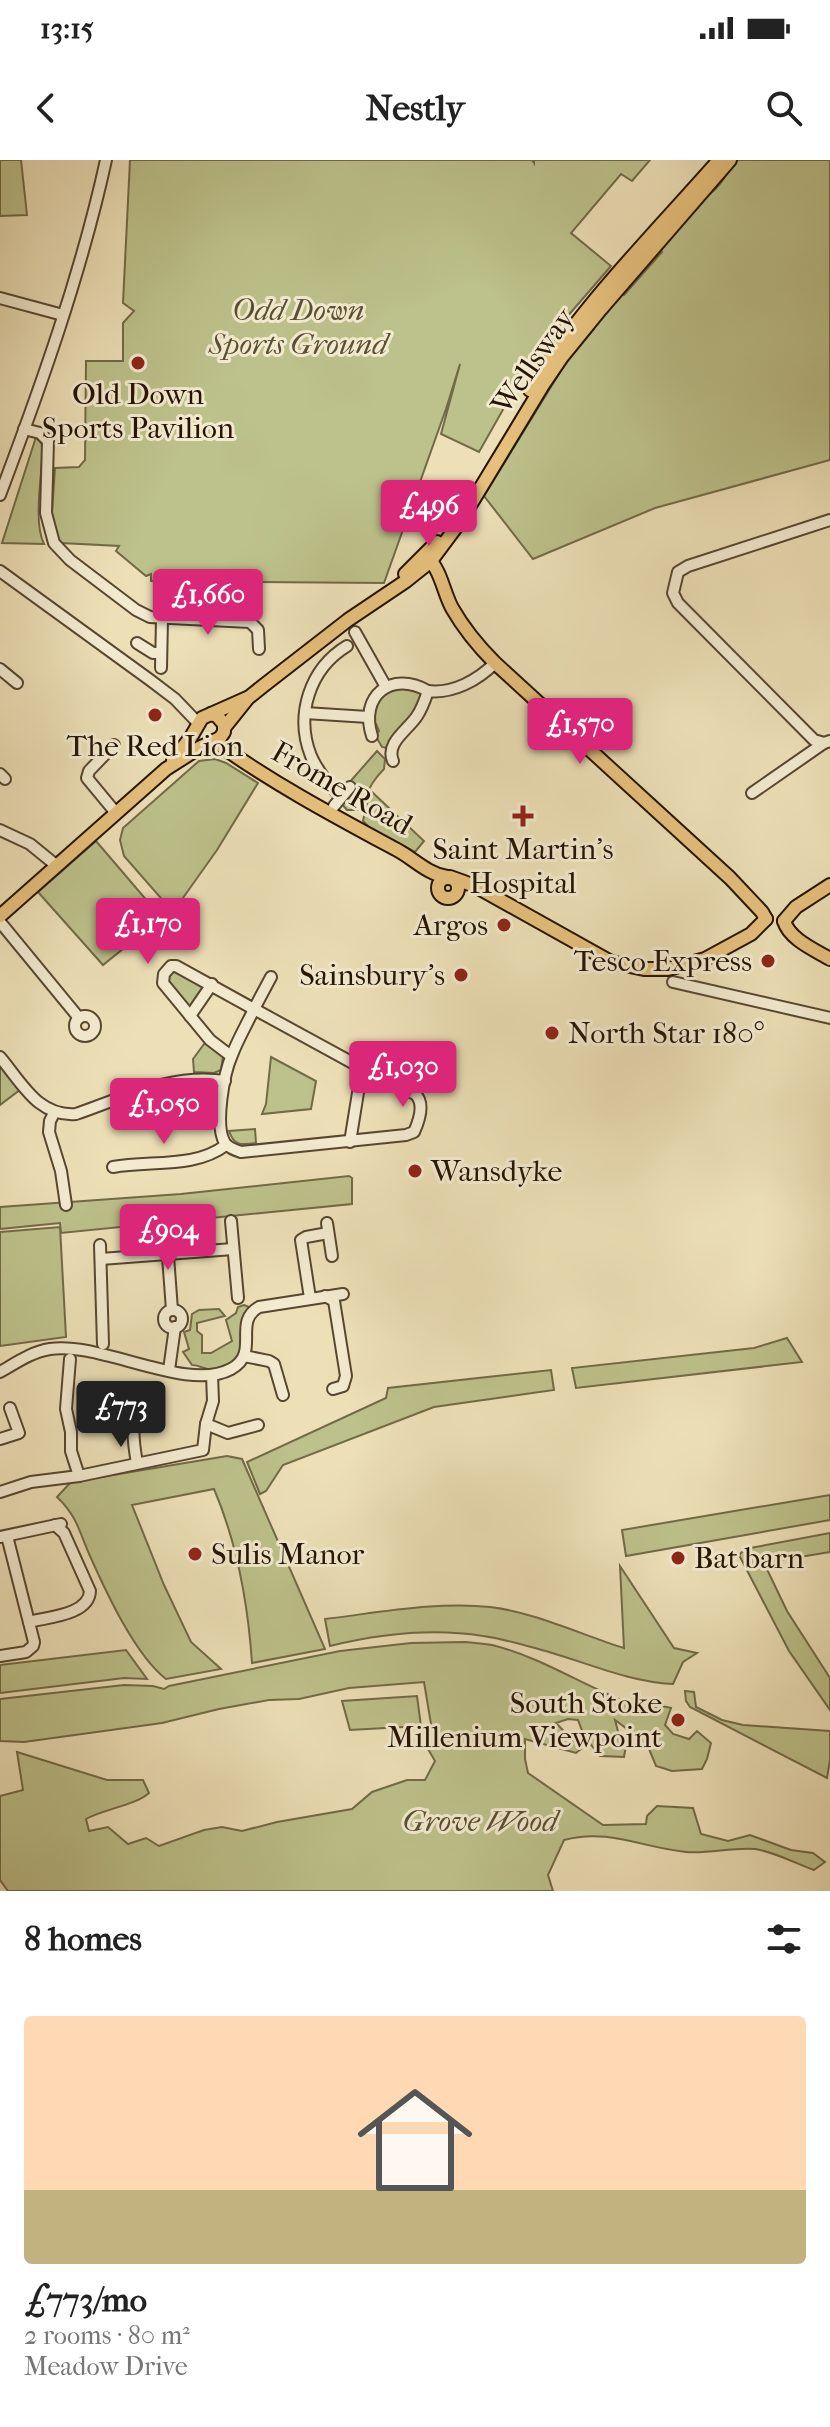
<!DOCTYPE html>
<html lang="en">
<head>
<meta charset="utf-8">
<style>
  :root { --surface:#fff; --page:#f2f2f2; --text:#222; --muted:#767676; --line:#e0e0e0; --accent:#db2777 }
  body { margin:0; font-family:"IM FELL French Canon",serif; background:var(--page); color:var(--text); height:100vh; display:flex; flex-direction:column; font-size:30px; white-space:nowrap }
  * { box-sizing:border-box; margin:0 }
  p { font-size:26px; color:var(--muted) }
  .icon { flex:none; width:44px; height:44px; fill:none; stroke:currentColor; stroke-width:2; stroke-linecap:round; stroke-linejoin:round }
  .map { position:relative; height:1731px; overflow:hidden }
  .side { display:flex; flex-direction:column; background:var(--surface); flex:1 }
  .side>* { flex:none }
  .price { position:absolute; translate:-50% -68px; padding:0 18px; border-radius:8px; background:var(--accent); color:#fff; font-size:26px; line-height:52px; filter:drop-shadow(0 2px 4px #0008) }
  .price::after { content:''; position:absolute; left:50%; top:48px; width:24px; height:18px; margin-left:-12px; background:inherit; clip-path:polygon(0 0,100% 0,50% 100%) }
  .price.selected { background:#222; color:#fff }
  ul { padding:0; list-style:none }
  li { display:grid; align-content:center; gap:16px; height:424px; padding:0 24px }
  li+li { border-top:2px solid var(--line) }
  li span { display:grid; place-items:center; height:248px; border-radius:8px; color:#555 }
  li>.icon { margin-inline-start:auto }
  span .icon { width:144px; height:144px; fill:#fffc; stroke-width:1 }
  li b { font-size:34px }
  h2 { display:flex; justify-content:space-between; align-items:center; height:96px; padding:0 24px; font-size:34px }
  .status { display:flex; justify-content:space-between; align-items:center; height:56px; padding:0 40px; background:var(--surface); direction:ltr }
  .status svg { height:22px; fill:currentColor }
  header { display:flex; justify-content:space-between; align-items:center; height:104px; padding:0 24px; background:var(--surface); font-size:36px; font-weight:700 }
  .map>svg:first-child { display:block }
  .green { fill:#bdc18b; stroke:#716a47; stroke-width:2 }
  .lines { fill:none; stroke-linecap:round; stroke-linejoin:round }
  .minor-casing { stroke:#574630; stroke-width:14 }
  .major-casing { stroke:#251303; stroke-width:16 }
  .minor { stroke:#f3ebd0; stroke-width:10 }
  .major { stroke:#e6c07c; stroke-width:12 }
  .poi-dot { fill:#8f2418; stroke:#f3ebd0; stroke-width:3 }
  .labels { text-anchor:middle; stroke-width:6; stroke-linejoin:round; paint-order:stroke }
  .park-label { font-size:30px; font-style:italic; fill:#5a5033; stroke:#f3ebd0 }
  .street-label { font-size:30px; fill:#251303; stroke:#f3ebd0 }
  .poi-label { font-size:30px; fill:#251303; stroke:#f3ebd0; text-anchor:end }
</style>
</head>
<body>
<div class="status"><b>13:15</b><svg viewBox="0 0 49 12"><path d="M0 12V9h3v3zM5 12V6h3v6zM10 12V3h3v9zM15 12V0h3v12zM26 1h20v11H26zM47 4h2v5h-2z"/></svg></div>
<header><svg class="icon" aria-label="back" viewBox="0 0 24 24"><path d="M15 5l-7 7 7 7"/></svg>Nestly<svg class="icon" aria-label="search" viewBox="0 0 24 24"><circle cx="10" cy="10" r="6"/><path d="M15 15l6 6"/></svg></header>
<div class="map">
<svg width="830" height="1731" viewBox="0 0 830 1731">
  <rect width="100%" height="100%" fill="#ede0b7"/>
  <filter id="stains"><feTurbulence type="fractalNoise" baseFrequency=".0025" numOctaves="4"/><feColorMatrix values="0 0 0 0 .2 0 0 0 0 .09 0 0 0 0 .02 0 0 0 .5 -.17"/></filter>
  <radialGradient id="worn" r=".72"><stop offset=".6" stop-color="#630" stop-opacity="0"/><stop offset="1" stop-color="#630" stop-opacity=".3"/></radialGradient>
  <g class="green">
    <path d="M0,0H21L27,55L0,56Z"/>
    <path d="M130,0H532L534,3V0H650L632,21L621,14L571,73L611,106L534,195L479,292L441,274L460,204L446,249L384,423L151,421V414L146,416L116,391L119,386L61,383L54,375L51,366L55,308L79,307L85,300L86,201H123V163L134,151L123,143Z"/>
    <path d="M737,0H830V300L655,348L533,399L484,336L565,204L594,169V164L620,135H624L662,92L660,88L707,35C719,30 728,11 737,0Z"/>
    <path d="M36,277L42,284L43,289C42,313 33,363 44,384L2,383Z"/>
    <path d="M402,525L423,532L415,555L386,588L382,587L375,575L379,571L376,564L371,565L370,558L379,536Z"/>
    <path d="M377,591L385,599L384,609C368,625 369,633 359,650H347L341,643L348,624Z"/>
    <path d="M215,599L226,603L258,623L217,690L173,752L124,696L120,680L123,668L199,601Z"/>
    <path d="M372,632L424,681L415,692L370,668L363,661L368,638Z"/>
    <path d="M96,681L160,756L185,770L175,786L155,763L103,805L38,732Z"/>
    <path d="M173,810L208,825L189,851L168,824L167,817Z"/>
    <path d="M207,880L223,897L221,910L214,913L194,912L193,899Z"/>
    <path d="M271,897L316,921L311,949L262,954L266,944Z"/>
    <path d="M0,905L21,929L0,945Z"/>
    <path d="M255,969L256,983C241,985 234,986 229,971Z"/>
    <path d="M349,1016L352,1018V1044L61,1073L60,1063L0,1069V1047L181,1034Z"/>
    <path d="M60,1067L66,1177L0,1186V1072Z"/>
    <path d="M244,1145L249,1147C241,1162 242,1176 242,1193C235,1202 225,1210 213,1210C205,1210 200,1205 192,1205L183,1192L189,1189L184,1172L190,1170L192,1154L199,1150L219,1149L225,1156L197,1163V1171L202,1175V1193H211L232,1181L226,1160L236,1153L238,1147Z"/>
    <path d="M787,1178L802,1202L576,1228L572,1208L754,1188Z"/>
    <path d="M551,1210L554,1230L434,1247L283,1305L266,1331L260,1334L247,1302L386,1238L388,1228Z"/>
    <path d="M227,1296L242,1299L325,1489L252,1503C248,1444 237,1383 214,1329L132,1345L164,1425L191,1482L221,1509L166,1519C135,1495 106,1432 90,1396C79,1371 77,1356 57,1337L71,1322Z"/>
    <path d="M830,1335V1360L626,1396L622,1370Z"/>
    <path d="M830,1373V1392L764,1403L787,1451L830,1518V1550L789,1491L739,1395L745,1389Z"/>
    <path d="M620,1406L674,1488L697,1493L683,1502L673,1524C630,1522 590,1504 549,1492C527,1486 505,1479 483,1476C433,1468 379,1474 330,1486L325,1459C376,1453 439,1441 490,1447C534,1452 582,1475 624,1488Z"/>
    <path d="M465,1482C475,1483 486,1483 496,1486C545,1499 587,1528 634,1545C646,1550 658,1544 671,1548L665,1565L673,1574L689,1579L697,1571L711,1583L707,1599L702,1609L672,1611L656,1606L647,1584L615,1560L619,1575L626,1586L624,1597L600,1596L584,1576L578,1560L568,1559L556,1563L581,1589L576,1593L525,1579V1599L528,1613L603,1665L646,1664L647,1656L657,1646L693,1648L701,1674L728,1681L750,1675L791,1690L813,1693L825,1702L814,1710C797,1704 772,1691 755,1689C732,1687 709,1694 686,1692C643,1688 609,1668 564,1680L548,1715L553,1731H8L0,1720V1636L23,1630L17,1592L107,1620H143L149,1633C136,1645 104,1649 86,1659L89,1671L108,1667L128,1684L146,1678L159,1686L204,1670L222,1667L242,1671L277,1662L352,1649L372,1632L407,1620H425L435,1601L421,1577L431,1564L424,1522L349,1528L299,1539L269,1540L219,1549L162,1563L24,1582L0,1581V1539L124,1525L153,1526L164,1529L169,1526L340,1491L411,1483Z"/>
    <path d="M126,1490L147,1519L124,1518L0,1533V1505Z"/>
    <path d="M685,1531L694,1532L696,1547L722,1560L743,1565L830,1571V1600L827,1618L690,1547L686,1541Z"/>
    <path d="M417,1536L421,1566L350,1570L342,1541Z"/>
  </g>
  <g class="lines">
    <defs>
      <g id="minor">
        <path d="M0,138L63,155"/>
        <path d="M24,269L40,273L48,281L46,353L54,383L70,400L136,450L150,457L250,462L258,470L259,489"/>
        <path d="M0,335C41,226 81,114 106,0"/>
        <path d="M830,360L688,406L678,412L673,433L678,443L814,580L824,583L830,581"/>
        <path d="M0,411L150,520L175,539L198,563"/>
        <path d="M355,472L386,527"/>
        <path d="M137,483L153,493H161"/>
        <path d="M161,508L162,459"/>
        <path d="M0,509L17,523"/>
        <path d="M305,553L368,557"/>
        <path d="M372,576C359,536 391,510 428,531"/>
        <path d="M114,585L89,611L87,618L116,653"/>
        <path d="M393,601C385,583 408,570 417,556C422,549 425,540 428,531C453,534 478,520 495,503"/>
        <path d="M0,614L5,619"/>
        <path d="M752,633L824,583"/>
        <path d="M341,637C329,625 318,612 311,596C295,556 309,509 347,486"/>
        <path d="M334,646L350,627"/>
        <path d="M0,670L30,684L57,706"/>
        <path d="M0,762L79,858"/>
        <path d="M673,822L830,858"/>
        <path d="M254,849L362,908L415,934C425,943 419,961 414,972L406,975L241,992C235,990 229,988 225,983C214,966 224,913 232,895C238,879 247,864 254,849Z"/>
        <circle cx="85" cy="866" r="10"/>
        <path d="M190,856L212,824"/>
        <path d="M231,896L210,880L163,823L164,814L171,806H176L254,849L271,817"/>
        <path d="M0,897C22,923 38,957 76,954C125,937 172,913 225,921"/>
        <path d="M54,953L50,961L49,972L61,1011L66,1045"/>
        <path d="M350,982L362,908"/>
        <path d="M113,1007C151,1000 194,1009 226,985"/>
        <path d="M231,1061L238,1138"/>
        <path d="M327,1063L332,1096"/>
        <path d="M166,1069L172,1150"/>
        <path d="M100,1085L103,1184"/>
        <path d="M101,1099L233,1089"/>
        <path d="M325,1136L334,1141L346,1216L343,1226L333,1229"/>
        <path d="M310,1138L301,1080L306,1077L328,1073"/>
        <circle cx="173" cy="1159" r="9"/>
        <path d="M244,1196L269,1201L274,1204L283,1235"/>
        <path d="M70,1199L66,1249L71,1272V1291L79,1316"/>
        <path d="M169,1210L175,1167"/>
        <path d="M0,1212C16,1203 31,1192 50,1189C100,1181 187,1233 231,1209C261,1193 232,1162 259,1147L343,1134"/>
        <path d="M206,1264L228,1273L258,1265"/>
        <path d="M0,1279L19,1273L10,1248"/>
        <path d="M137,1303C133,1281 131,1262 139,1241"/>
        <path d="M0,1332L31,1322L79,1316L203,1290L206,1264L213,1241L212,1215"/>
        <path d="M0,1377L61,1364"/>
        <path d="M29,1462C48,1457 89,1455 90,1431L64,1373L55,1365"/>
        <path d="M0,1496L26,1492L33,1486L34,1482L7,1376"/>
      </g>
      <g id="major">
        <path d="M530,230C579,148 656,72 719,0"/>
        <path d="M427,397C441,410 443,431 452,448C464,469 478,486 495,503L730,718L762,752L766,759"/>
        <path d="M405,414L437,382"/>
        <path d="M224,568L248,538L263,526L348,460L406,421L431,401L460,362L543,225L562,197L601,149L730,0"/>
        <path d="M214,581C272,623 336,657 399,691C415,700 428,714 447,717"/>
        <path d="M173,600L191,577L202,558L247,538"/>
        <path d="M450,717L475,726L611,802L644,809H668L705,799L751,774L766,759"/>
        <circle cx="448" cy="728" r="10"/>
        <path d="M0,756L166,609L199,588L220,578L224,572V564L217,556L211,554"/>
        <path d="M784,761C789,779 815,790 830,799"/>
        <path d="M784,761L796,747L830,725"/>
      </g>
    </defs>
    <use href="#minor" class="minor-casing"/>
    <use href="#major" class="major-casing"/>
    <use href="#minor" class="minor"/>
    <use href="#major" class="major"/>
  </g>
  <g class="poi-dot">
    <circle cx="138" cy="203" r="8"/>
    <circle cx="155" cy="555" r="8"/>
    <path d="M519 644h8v8h8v8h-8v8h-8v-8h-8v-8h8z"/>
    <circle cx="504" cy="765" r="8"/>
    <circle cx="768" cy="801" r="8"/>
    <circle cx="461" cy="815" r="8"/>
    <circle cx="552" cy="873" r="8"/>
    <circle cx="415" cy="1011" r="8"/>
    <circle cx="195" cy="1394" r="8"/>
    <circle cx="678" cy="1398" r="8"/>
    <circle cx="678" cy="1560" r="8"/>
  </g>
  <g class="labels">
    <g class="park-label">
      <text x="298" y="160">Odd Down<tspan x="298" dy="34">Sports Ground</tspan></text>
      <text x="480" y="1671">Grove Wood</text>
    </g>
    <g class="street-label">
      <text transform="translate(533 201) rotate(-55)" y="10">Wellsway</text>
      <text transform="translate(342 628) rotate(30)" y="10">Frome Road</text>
    </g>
    <g class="poi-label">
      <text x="138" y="244" text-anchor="middle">Old Down<tspan x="138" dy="34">Sports Pavilion</tspan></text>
      <text x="155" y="596" text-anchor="middle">The Red Lion</text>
      <text x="523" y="699" text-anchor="middle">Saint Martin's<tspan x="523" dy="34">Hospital</tspan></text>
      <text x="488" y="775">Argos</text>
      <text x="752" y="811">Tesco Express</text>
      <text x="445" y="825">Sainsbury's</text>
      <text x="568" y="883" text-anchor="start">North Star 180°</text>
      <text x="431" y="1021" text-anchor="start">Wansdyke</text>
      <text x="211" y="1404" text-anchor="start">Sulis Manor</text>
      <text x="694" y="1408" text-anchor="start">Bat barn</text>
      <text x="662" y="1553">South Stoke<tspan x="662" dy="34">Millenium Viewpoint</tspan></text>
    </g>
  </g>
  <rect width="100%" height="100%" filter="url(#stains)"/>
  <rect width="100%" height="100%" fill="url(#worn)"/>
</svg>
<b class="price" style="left:429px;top:388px">£496</b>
<b class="price" style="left:208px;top:477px">£1,660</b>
<b class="price" style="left:580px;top:606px">£1,570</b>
<b class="price" style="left:148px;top:806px">£1,170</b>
<b class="price" style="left:403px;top:949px">£1,030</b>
<b class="price" style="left:164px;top:986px">£1,050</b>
<b class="price" style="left:168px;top:1112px">£904</b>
<b class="price selected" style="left:121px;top:1289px">£773</b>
</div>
<section class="side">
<h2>8 homes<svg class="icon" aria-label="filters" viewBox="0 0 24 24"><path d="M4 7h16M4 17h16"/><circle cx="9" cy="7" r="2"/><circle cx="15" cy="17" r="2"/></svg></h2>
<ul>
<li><span style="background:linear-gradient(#ffd9b3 70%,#c2b280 0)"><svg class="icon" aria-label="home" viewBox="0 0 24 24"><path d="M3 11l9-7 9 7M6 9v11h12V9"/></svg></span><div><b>£773/mo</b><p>2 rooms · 80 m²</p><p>Meadow Drive</p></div></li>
</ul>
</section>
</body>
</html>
